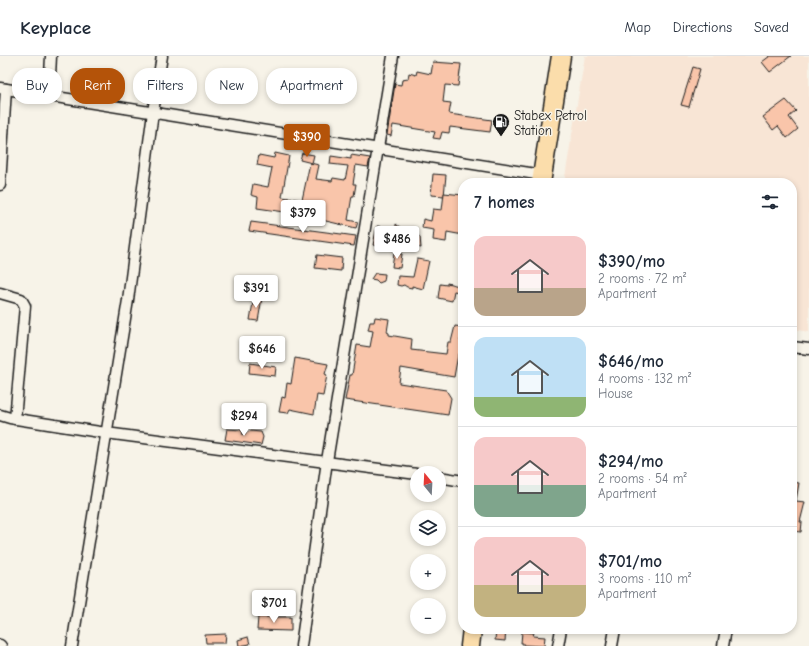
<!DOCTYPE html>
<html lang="en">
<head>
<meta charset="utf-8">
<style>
  :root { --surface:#fff; --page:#f2f2f3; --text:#1f2937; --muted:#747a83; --line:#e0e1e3; --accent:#b45309 }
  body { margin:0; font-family:"Comic Neue",sans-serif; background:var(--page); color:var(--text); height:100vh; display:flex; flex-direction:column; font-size:15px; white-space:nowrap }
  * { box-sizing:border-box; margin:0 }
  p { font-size:13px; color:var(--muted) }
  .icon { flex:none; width:22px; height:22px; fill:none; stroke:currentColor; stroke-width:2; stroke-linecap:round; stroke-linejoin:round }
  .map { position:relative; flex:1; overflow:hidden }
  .side { position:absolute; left:458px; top:122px; width:339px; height:456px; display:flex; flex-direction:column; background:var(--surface); border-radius:16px; box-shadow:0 2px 6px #0003 }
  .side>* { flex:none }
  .banner { position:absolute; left:12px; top:12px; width:380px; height:36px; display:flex; gap:8px }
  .needle { width:26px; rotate:342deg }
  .fabs { position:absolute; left:410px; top:410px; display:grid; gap:8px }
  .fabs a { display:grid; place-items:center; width:36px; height:36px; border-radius:50%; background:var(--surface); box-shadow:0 2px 6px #0003; font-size:20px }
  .price { position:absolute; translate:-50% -34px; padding:0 9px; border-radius:4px; background:#fff; color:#222; font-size:13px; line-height:26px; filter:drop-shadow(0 1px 2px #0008) }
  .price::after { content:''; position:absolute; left:50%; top:24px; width:12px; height:9px; margin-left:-6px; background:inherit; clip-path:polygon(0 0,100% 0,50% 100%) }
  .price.current { background:var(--accent); color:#fff }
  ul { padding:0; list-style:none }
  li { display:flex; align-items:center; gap:12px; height:100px; padding:0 16px }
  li+li { border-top:1px solid var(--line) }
  li span { display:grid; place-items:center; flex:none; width:112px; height:80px; border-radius:12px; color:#555 }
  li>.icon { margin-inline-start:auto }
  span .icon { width:48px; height:48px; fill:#fffc; stroke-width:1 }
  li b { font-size:17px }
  h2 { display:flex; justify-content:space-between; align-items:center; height:48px; padding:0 16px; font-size:17px }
  .chip { padding:0 14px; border-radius:16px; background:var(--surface); box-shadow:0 2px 6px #0003; font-size:14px; line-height:36px }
  .chip.current { background:var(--accent); color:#fff }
  header { display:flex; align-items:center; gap:24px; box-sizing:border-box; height:56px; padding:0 20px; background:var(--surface); border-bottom:1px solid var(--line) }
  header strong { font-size:19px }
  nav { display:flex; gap:22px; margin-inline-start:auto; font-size:14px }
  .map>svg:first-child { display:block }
  .built { fill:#f8e5d5 }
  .building { fill:#f9c5aa; stroke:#1c1c1c }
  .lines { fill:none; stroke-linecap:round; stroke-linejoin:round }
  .street-casing { stroke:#1c1c1c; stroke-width:13 }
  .highway-casing { stroke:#1c1c1c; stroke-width:21 }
  .street { stroke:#f7f3e8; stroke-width:10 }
  .highway { stroke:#fbddab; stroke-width:18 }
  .labels { text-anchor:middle; stroke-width:3; stroke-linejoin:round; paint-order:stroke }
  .poi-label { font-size:13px; fill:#1c1c1c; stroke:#f7f3e8; text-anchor:start }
</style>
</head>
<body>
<header>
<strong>Keyplace</strong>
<nav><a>Map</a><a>Directions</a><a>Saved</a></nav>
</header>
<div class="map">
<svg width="809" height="590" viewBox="0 0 809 590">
  <rect width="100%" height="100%" fill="#f7f3e8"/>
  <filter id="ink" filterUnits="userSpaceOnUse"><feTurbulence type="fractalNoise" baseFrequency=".025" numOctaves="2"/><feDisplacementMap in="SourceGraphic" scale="8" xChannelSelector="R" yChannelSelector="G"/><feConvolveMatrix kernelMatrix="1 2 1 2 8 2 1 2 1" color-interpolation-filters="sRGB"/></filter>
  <g filter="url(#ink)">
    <path class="built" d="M585,0H809V276L792,273V127H564Z"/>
    <g class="building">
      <path d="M770,0H791L770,16L762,6Z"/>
      <path d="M433,6L461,8L458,30L445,29L443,46L451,47L449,58L492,64L490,76L450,71L449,77L442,76L440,83L433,82L435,76L393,69L391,80L387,79L395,28L401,29L402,24L408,23L409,17L416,19L417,15L431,18Z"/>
      <path d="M693,11L700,13L689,51L681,49Z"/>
      <path d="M786,44L796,55L789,61L798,73L787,82L778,70L773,74L763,61Z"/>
      <path d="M275,97L289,100L282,141L302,144L310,107L319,109L316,123L332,125L333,122L345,124L348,110L330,108L331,100L351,103V99L370,102L368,111L356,109L353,128H356L354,140H352L348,164L358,166L356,172L313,162V160L257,152L258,141L251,139L253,128L268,131L272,112L257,109L259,99L274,102Z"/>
      <path d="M302,97L314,99L312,107L300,104Z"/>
      <path d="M433,118L446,119L444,140L431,139Z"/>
      <path d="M444,137L463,139V179L447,176L446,186L433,184L434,174L422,172L423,163L431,165L433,153L442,154Z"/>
      <path d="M251,166L356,180L354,190L249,175Z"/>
      <path d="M396,168L403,174H407L411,177L415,176L420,181L421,192L397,187L393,180L396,177Z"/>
      <path d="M377,170L383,171L378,190L373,189Z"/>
      <path d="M394,197L402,198L400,212L392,211Z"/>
      <path d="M317,199L342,202L341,215L315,212Z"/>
      <path d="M417,203L429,205L423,233L412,230V232L407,231L404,229L401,230L397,229L398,220L413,221Z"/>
      <path d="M375,217L385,218L384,225L379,227L376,224L371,223Z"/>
      <path d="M447,227L463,231V237L454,235L452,245L438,242L440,228L447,229Z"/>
      <path d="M254,241L262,242L258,265L250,264Z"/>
      <path d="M375,261L389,263L387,276L389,277V279L412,283L411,294L446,298L448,286H451L455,270L463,271L460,285L463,286L461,295H460L459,299H458L454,321L401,312L399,327L446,334L451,342L448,359L345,344L350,319H352L357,289L370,291L373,275L368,274L370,266H374Z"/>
      <path d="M295,302L328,308L325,318L327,319L323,340L317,339L314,358L290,353L288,357L279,356L282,341L285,342L287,327L291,328Z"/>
      <path d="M250,307L276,311L275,320L249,317Z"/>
      <path d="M227,373L242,374L243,379L250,375L261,376L263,381L261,389L225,384Z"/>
      <path d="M792,426L799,427L796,445L805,446L800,466H802L801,476L792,475Z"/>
      <path d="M258,561H291V575L257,574Z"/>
      <path d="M496,573H506L505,585L495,584Z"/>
      <path d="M522,576L534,577L533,580L545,581L544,590L523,589V587H521Z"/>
      <path d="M226,578L225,587H206L205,579Z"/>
      <path d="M248,581L250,588L239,590L238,584Z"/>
    </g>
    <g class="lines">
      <defs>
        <g id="street">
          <path d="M0,32L542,119"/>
          <path d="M49,40L51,0"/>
          <path d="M0,129L6,33"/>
          <path d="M0,237L21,243L25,250L15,363"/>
          <path d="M792,291L809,293"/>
          <path d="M0,359L10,362L106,377L417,418"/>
          <path d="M439,421L463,425"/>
          <path d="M0,589L1,590"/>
          <path d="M72,590L128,244L153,56L162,0"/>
          <path d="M301,590L327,405L393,0"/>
          <path d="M558,590L561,573"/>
          <path d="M612,590L615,573"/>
          <path d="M723,590L726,573"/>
        </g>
        <g id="highway">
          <path d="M541,127L561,0"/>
          <path d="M470,590L472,573"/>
        </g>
      </defs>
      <use href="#street" class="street-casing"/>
      <use href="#highway" class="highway-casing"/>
      <use href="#street" class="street"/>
      <use href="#highway" class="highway"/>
    </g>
  </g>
  <defs>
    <symbol id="fuel-pin" viewBox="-11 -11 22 30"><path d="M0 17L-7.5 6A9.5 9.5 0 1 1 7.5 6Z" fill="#1c1c1c" stroke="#f7f3e8"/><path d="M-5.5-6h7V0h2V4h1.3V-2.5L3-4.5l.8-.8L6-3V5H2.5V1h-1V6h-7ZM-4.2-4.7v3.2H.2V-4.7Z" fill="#fff"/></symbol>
  </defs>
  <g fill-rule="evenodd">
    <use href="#fuel-pin" x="491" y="56" width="20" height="27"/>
  </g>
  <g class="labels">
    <g class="poi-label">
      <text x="514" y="64">Stabex Petrol<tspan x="514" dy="15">Station</tspan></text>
    </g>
  </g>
</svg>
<div class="fabs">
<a><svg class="needle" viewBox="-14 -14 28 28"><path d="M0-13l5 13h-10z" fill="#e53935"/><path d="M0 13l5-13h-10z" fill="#747a83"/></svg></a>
<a><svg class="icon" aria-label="layers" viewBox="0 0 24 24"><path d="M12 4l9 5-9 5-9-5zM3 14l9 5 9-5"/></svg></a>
<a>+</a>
<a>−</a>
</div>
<b class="price current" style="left:307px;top:102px">$390</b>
<b class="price" style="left:303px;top:178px">$379</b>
<b class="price" style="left:397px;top:204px">$486</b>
<b class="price" style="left:256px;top:253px">$391</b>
<b class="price" style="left:262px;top:314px">$646</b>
<b class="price" style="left:244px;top:381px">$294</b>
<b class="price" style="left:274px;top:568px">$701</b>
<div class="banner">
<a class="chip">Buy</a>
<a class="chip current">Rent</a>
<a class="chip">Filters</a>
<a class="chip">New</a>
<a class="chip">Apartment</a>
</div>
<section class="side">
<h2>7 homes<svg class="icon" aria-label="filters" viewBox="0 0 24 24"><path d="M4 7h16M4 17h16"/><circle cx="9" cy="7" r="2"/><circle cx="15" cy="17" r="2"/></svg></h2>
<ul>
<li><span style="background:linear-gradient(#f6c9c9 65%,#b9a48a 0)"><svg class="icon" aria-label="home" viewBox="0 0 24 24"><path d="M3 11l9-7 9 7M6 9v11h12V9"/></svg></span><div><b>$390/mo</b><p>2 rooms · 72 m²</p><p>Apartment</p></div></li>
<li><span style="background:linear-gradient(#bfe0f5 75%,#8fb573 0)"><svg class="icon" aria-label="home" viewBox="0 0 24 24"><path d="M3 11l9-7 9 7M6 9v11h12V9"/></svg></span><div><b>$646/mo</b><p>4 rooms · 132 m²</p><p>House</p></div></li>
<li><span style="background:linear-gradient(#f6c9c9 60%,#7fa58c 0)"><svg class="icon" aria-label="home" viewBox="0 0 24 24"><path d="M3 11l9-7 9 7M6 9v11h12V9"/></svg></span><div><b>$294/mo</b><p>2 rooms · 54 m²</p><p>Apartment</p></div></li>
<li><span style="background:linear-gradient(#f6c9c9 60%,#c2b280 0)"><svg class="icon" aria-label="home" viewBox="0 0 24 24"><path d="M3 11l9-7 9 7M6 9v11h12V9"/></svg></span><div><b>$701/mo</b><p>3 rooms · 110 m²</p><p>Apartment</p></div></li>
</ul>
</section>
</div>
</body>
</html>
